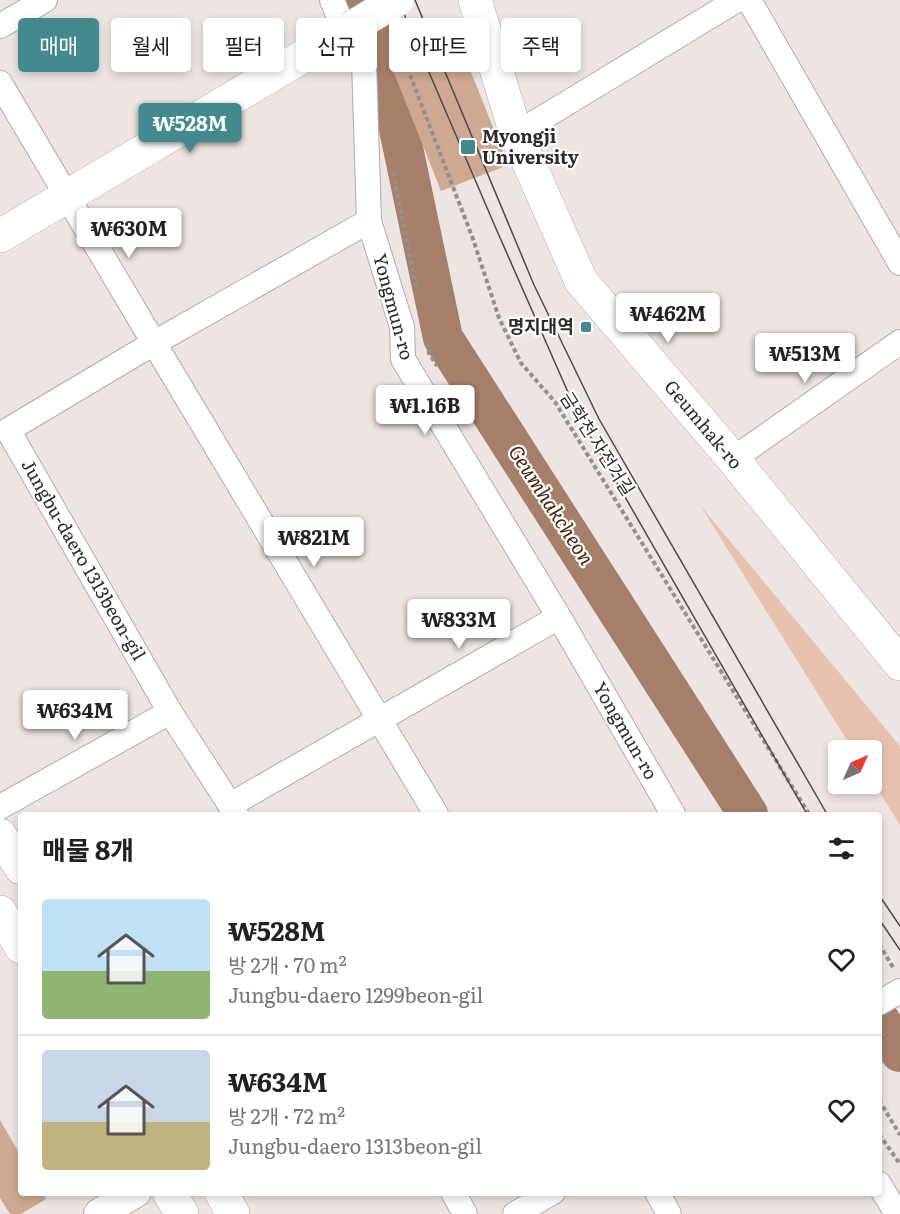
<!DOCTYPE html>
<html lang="ko">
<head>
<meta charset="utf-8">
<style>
  :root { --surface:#fff; --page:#f2f2f2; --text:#202124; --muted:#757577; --line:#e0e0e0; --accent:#428a8e }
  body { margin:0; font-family:Literata,"Noto Sans KR",serif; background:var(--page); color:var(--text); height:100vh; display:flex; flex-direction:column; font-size:22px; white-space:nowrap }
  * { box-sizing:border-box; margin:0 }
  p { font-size:20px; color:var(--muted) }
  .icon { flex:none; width:33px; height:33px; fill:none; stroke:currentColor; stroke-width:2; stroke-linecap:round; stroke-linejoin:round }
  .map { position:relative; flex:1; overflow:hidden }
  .side { position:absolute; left:18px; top:812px; width:864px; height:384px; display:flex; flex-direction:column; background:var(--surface); border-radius:6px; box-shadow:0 3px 9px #0003 }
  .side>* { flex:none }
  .top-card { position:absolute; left:18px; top:18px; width:864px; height:54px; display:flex; gap:12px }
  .needle { width:39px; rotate:45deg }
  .controls { position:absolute; left:828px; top:740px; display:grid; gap:12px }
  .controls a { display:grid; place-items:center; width:54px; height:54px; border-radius:6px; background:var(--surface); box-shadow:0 3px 9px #0003; font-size:30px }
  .price { position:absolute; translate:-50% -51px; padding:0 14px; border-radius:6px; background:#fff; color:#222; font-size:20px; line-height:39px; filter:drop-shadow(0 2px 3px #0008) }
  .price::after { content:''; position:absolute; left:50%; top:36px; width:18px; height:14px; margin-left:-9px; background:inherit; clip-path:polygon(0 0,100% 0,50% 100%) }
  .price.current { background:var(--accent); color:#fff }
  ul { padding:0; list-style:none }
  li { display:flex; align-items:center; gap:18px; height:150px; padding:0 24px }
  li+li { border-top:2px solid var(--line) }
  li span { display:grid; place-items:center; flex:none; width:168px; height:120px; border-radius:6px; color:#555 }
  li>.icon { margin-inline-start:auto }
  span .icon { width:72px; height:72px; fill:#fffc; stroke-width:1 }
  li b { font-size:26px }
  h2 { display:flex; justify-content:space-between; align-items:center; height:72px; padding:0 24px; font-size:26px }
  .pill { padding:0 21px; border-radius:6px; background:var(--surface); box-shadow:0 3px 9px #0003; font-size:21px; line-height:54px }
  .pill.current { background:var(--accent); color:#fff }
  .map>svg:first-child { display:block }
  .green { fill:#e7c2ae }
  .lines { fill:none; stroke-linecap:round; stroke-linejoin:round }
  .river { stroke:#a57f6a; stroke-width:40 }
  .building { fill:#cfa891 }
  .minor-casing { stroke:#b2aba8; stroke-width:26 }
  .tertiary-casing { stroke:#b2aba8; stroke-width:32 }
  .secondary-casing { stroke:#b2aba8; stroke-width:34 }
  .primary-casing { stroke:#b2aba8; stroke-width:34 }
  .path { stroke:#95908d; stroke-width:4; stroke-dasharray:4.5 3; stroke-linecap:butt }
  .minor { stroke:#fff; stroke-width:24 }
  .tertiary { stroke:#fff; stroke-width:30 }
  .secondary { stroke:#fff; stroke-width:33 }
  .primary { stroke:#fff; stroke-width:33 }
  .tram { stroke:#4e4a49; stroke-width:1.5 }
  .secondary-bridge-casing { stroke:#b2aba8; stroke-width:34; stroke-linecap:butt }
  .secondary-bridge { stroke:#fff; stroke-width:33 }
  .poi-dot { fill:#428a8e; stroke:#fff; stroke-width:2 }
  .labels { text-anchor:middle; stroke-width:4.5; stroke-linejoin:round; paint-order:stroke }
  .poi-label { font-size:18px; font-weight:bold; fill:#2d2a29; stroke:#fff; text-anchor:start }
  .street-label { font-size:18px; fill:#2d2a29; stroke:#fff }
  .water-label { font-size:20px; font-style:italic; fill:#492207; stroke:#fff }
</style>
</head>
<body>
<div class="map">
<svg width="900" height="1214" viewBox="0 0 900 1214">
  <rect width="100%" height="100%" fill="#ece5e1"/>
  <path class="green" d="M700,505L900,746V825L872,780V750H853Z"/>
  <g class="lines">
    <g class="river">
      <path d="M363,0L383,53L443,338L748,814"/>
      <path d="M879,1019L900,1052"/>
    </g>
  </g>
  <g class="building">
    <path d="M457,37L508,165L441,191L390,63Z"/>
    <path d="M0,1120L21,1156V1192H42L46,1199L21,1214H10L0,1198Z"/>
  </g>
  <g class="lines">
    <defs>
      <g id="minor">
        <path d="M332,0L345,32L364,61L369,221L402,327L403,359L559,617L673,814"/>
        <path d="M749,0L900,263"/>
        <path d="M0,26L45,0"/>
        <path d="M0,83L154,343L436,814"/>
        <path d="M516,134L737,0"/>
        <path d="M733,459L900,342"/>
        <path d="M230,805L559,617"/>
        <path d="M0,807L170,712"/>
        <path d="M236,814L170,712L8,430L154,343L369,221"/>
        <path d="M879,1003L900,991"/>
        <path d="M879,1184L897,1214"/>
        <path d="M453,1192L465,1214"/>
        <path d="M657,1192L669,1214"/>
        <path d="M515,1214L553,1192"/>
      </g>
      <path id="tertiary" d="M99,1214L136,1192"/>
      <g id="secondary">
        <path d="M475,0L516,134L581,281L733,459L900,664"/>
        <path d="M0,236L351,28"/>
      </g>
      <g id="primary">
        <path d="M0,835L21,868"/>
        <path d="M0,912L21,947"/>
        <path d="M169,1192L182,1214"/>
        <path d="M221,1192L233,1214"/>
      </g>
    </defs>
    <use href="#minor" class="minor-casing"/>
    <use href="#tertiary" class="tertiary-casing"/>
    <use href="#secondary" class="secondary-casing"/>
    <use href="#primary" class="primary-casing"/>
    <g class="path">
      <path d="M394,33L473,239L499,318L521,363L555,402L809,814"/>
      <path d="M393,172L416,288"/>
      <path d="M427,343L429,353L437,366"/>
      <path d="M879,944L894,969"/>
      <path d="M879,1100L900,1135"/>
      <path d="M879,1134L900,1164"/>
    </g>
    <use href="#minor" class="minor"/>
    <use href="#tertiary" class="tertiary"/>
    <use href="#secondary" class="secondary"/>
    <use href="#primary" class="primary"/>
    <g class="tram">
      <path d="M398,0L494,224L578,415L807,814"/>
      <path d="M415,0L534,285L599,419L827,814"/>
      <path d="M879,895L900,926"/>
      <path d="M879,919L900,950"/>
    </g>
    <defs>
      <path id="secondary-bridge" d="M351,28L397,0"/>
    </defs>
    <use href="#secondary-bridge" class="secondary-bridge-casing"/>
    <use href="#secondary-bridge" class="secondary-bridge"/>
  </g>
  <g class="poi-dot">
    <rect x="460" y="139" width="16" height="16" rx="3"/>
    <rect x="580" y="321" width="12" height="12" rx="3"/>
  </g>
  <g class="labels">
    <g class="poi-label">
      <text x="482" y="143">Myongji<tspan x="482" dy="21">University</tspan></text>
      <text x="574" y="333" text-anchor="end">명지대역</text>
    </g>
    <g class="street-label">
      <text transform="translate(393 307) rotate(75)" y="6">Yongmun-ro</text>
      <text transform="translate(703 425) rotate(50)" y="6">Geumhak-ro</text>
      <text transform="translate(597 444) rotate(57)" y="6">금학천 자전거길</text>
      <text transform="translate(83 560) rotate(60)" y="6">Jungbu-daero 1313beon-gil</text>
      <text transform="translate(625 731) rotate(60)" y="6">Yongmun-ro</text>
    </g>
    <g class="water-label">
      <text transform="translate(551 505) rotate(57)" y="7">Geumhakcheon</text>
    </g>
  </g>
</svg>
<div class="controls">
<a><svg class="needle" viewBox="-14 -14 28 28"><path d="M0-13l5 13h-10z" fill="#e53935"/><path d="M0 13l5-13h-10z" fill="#757577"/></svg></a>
</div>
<b class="price current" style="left:190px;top:154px">₩528M</b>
<b class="price" style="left:129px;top:259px">₩630M</b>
<b class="price" style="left:668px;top:344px">₩462M</b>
<b class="price" style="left:805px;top:384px">₩513M</b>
<b class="price" style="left:425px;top:436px">₩1.16B</b>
<b class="price" style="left:314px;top:568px">₩821M</b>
<b class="price" style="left:459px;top:650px">₩833M</b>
<b class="price" style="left:75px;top:741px">₩634M</b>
<div class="top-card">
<a class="pill current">매매</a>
<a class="pill">월세</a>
<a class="pill">필터</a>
<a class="pill">신규</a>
<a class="pill">아파트</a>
<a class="pill">주택</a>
</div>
<section class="side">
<h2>매물 8개<svg class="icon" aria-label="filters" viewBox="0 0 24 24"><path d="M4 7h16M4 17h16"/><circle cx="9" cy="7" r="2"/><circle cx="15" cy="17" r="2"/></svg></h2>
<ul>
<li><span style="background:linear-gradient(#bfe0f5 60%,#8fb573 0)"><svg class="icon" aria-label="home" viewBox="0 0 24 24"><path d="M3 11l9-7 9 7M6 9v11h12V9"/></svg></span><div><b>₩528M</b><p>방 2개 · 70 m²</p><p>Jungbu-daero 1299beon-gil</p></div><svg class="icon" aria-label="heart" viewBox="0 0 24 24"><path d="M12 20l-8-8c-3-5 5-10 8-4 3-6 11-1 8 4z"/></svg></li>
<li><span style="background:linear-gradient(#c9d6e8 60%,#c2b280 0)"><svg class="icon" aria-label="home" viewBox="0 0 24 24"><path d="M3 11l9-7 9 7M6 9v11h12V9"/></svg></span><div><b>₩634M</b><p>방 2개 · 72 m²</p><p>Jungbu-daero 1313beon-gil</p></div><svg class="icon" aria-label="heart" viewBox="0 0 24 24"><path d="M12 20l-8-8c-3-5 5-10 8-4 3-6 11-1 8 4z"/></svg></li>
</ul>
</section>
</div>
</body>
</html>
